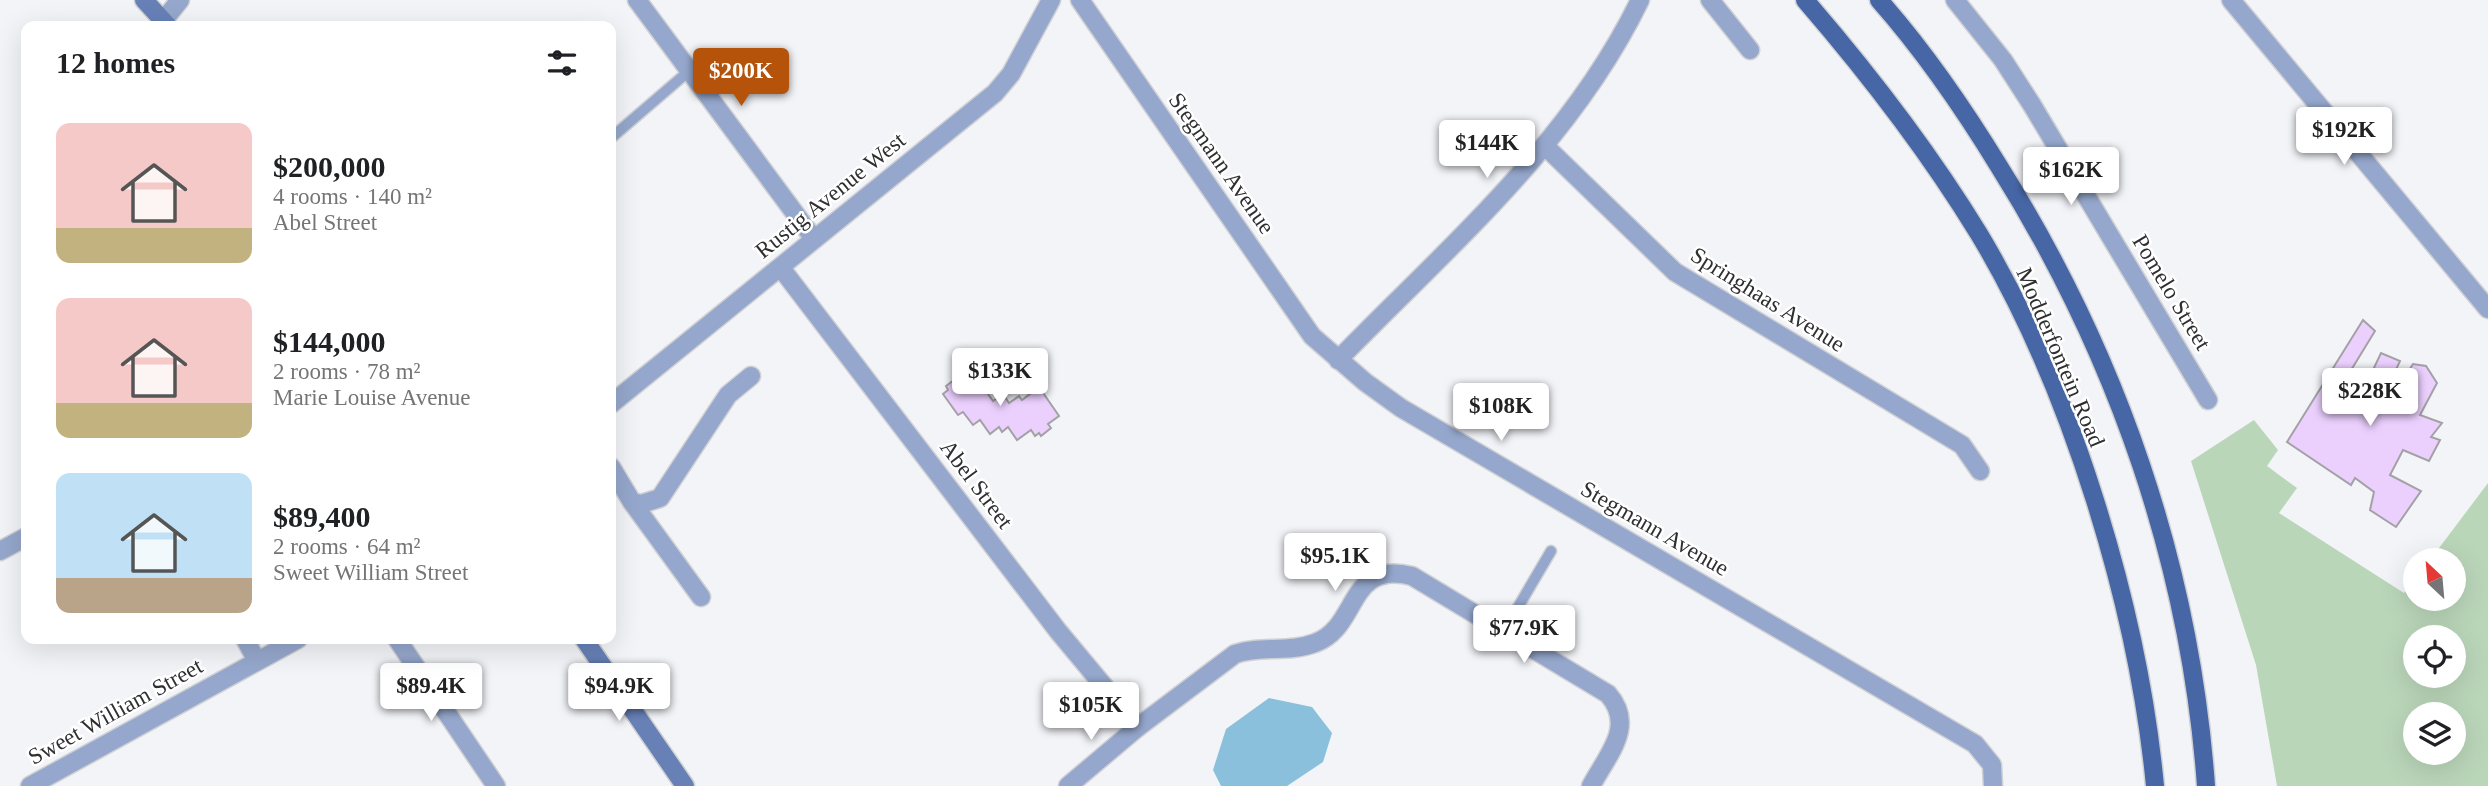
<!DOCTYPE html>
<html lang="en">
<head>
<meta charset="utf-8">
<style>
  :root { --surface:#fff; --page:#f6f6f6; --text:#202124; --muted:#757577; --accent:#b45309 }
  body { margin:0; font-family:"Times New Roman",serif; background:var(--page); color:var(--text); height:100vh; display:flex; flex-direction:column; font-size:26px; white-space:nowrap }
  * { box-sizing:border-box; margin:0 }
  p { font-size:23px; color:var(--muted) }
  .icon { flex:none; width:38px; height:38px; fill:none; stroke:currentColor; stroke-width:2; stroke-linecap:round; stroke-linejoin:round }
  .map { position:relative; flex:1; overflow:hidden }
  .sheet { position:absolute; left:21px; top:21px; width:595px; height:623px; display:flex; flex-direction:column; background:var(--surface); border-radius:14px; box-shadow:0 7px 28px #0002 }
  .sheet>* { flex:none }
  .needle { width:46px; rotate:334deg }
  .fabs { position:absolute; left:2403px; top:548px; display:grid; gap:14px }
  .fabs a { display:grid; place-items:center; width:63px; height:63px; border-radius:50%; background:var(--surface); box-shadow:0 7px 28px #0002; font-size:35px }
  .price { position:absolute; translate:-50% -60px; padding:0 16px; border-radius:7px; background:#fff; color:#222; font-size:23px; line-height:46px; filter:drop-shadow(0 2px 4px #0008) }
  .price::after { content:''; position:absolute; left:50%; top:42px; width:21px; height:16px; margin-left:-10px; background:inherit; clip-path:polygon(0 0,100% 0,50% 100%) }
  .price.on { background:var(--accent); color:#fff }
  ul { padding:0; list-style:none }
  li { display:flex; align-items:center; gap:21px; height:175px; padding:0 35px }
  li span { display:grid; place-items:center; flex:none; width:196px; height:140px; border-radius:14px; color:#555 }
  li>.icon { margin-inline-start:auto }
  span .icon { width:84px; height:84px; fill:#fffc; stroke-width:1 }
  li b { font-size:30px }
  h2 { display:flex; justify-content:space-between; align-items:center; height:84px; padding:0 35px; font-size:30px }
  .map>svg:first-child { display:block }
  .green { fill:#bad6b9; fill-rule:evenodd }
  .water { fill:#8ac0db }
  .building { fill:#ebd0fe; stroke:#a3a1a5; stroke-width:2 }
  .lines { fill:none; stroke-linecap:round; stroke-linejoin:round }
  .lane-casing { stroke:#d0d1d4; stroke-width:13 }
  .street-casing { stroke:#d0d1d4; stroke-width:21 }
  .secondary-casing { stroke:#d0d1d4; stroke-width:21 }
  .primary-casing { stroke:#d0d1d4; stroke-width:21 }
  .lane { stroke:#95a7cc; stroke-width:10 }
  .street { stroke:#95a7cc; stroke-width:18 }
  .secondary { stroke:#6781b7; stroke-width:18 }
  .primary { stroke:#4766a6; stroke-width:18 }
  .labels { text-anchor:middle; stroke-width:5; stroke-linejoin:round; paint-order:stroke }
  .street-label { font-size:23px; fill:#2f2f31; stroke:#fff }
</style>
</head>
<body>
<div class="map">
<svg width="2488" height="786" viewBox="0 0 2488 786">
  <rect width="100%" height="100%" fill="#f3f4f8"/>
  <path class="green" d="M2254,420L2278,450L2267,466L2297,488L2279,513L2404,593L2415,579V598H2454V560H2430L2488,483V786H2277L2256,665L2191,461ZM2415,637H2454V676H2415ZM2415,714H2454V752H2415Z"/>
  <path class="water" d="M1269,698L1312,707L1332,733L1323,762L1287,786H1221L1213,770L1226,729Z"/>
  <g class="building">
    <path d="M2363,320L2375,331L2342,385L2349,389L2346,395L2356,406L2381,353L2400,361L2388,387L2393,395L2413,364L2426,366L2437,383L2420,415L2442,423L2431,437L2440,440L2429,461L2403,450L2390,475L2421,491L2396,527L2370,510L2374,492L2355,478L2351,485L2287,442Z"/>
    <path d="M970,368L993,401L1003,394L1009,403L1019,396L1022,400L1039,387L1059,416L1048,424L1051,428L1041,436L1039,433L1035,436L1031,430L1017,440L1008,427L1002,432L999,427L990,434L980,420L973,425L963,412L958,415L943,394L948,390L946,386Z"/>
  </g>
  <g class="lines">
    <defs>
      <g id="lane">
        <path d="M611,138L689,71"/>
        <path d="M1504,631L1551,551"/>
      </g>
      <g id="street">
        <path d="M637,0L814,239"/>
        <path d="M1080,0L1312,336L1365,382L1401,408L1975,744L1992,765L1993,786"/>
        <path d="M1710,0L1750,50"/>
        <path d="M1955,0L2003,60L2032,105L2208,400"/>
        <path d="M2231,0L2488,309"/>
        <path d="M163,21L180,0"/>
        <path d="M1546,147L1675,272L1962,445L1980,471"/>
        <path d="M781,268L1058,631L1138,727"/>
        <path d="M1338,360C1447,248 1571,143 1640,0"/>
        <path d="M611,404L995,93L1011,74L1051,0"/>
        <path d="M611,467L632,502L641,504L660,498L728,395L751,376"/>
        <path d="M632,502L701,597"/>
        <path d="M0,551L26,537"/>
        <path d="M245,639L257,661"/>
        <path d="M397,639L496,786"/>
        <path d="M30,786L298,639"/>
        <path d="M1068,786L1138,727L1235,654C1261,645 1289,653 1315,643C1360,627 1346,560 1412,576L1608,694C1636,726 1608,754 1591,786"/>
      </g>
      <g id="secondary">
        <path d="M144,0L168,26"/>
        <path d="M584,639L685,786"/>
      </g>
      <g id="primary">
        <path d="M1805,0C1868,73 1929,152 1979,234C2071,387 2138,608 2155,786"/>
        <path d="M1879,0C1925,52 1964,109 2000,168C2117,355 2190,565 2206,786"/>
      </g>
    </defs>
    <use href="#lane" class="lane-casing"/>
    <use href="#street" class="street-casing"/>
    <use href="#secondary" class="secondary-casing"/>
    <use href="#primary" class="primary-casing"/>
    <use href="#lane" class="lane"/>
    <use href="#street" class="street"/>
    <use href="#secondary" class="secondary"/>
    <use href="#primary" class="primary"/>
  </g>
  <g class="labels">
    <g class="street-label">
      <text transform="translate(1222 163) rotate(55)" y="8">Stegmann Avenue</text>
      <text transform="translate(830 195) rotate(-39)" y="8">Rustig Avenue West</text>
      <text transform="translate(2172 292) rotate(59)" y="8">Pomelo Street</text>
      <text transform="translate(1768 299) rotate(32)" y="8">Springhaas Avenue</text>
      <text transform="translate(2061 357) rotate(67)" y="8">Modderfontein Road</text>
      <text transform="translate(977 484) rotate(53)" y="8">Abel Street</text>
      <text transform="translate(1655 528) rotate(30)" y="8">Stegmann Avenue</text>
      <text transform="translate(115 711) rotate(-29)" y="8">Sweet William Street</text>
    </g>
  </g>
</svg>
<div class="fabs">
<a><svg class="needle" viewBox="-14 -14 28 28"><path d="M0-13l5 13h-10z" fill="#e53935"/><path d="M0 13l5-13h-10z" fill="#757577"/></svg></a>
<a><svg class="icon" aria-label="locate" viewBox="0 0 24 24"><circle cx="12" cy="12" r="6"/><path d="M12 2v4M12 18v4M2 12h4M18 12h4"/></svg></a>
<a><svg class="icon" aria-label="layers" viewBox="0 0 24 24"><path d="M12 4l9 5-9 5-9-5zM3 14l9 5 9-5"/></svg></a>
</div>
<b class="price on" style="left:741px;top:108px">$200K</b>
<b class="price" style="left:2344px;top:167px">$192K</b>
<b class="price" style="left:1487px;top:180px">$144K</b>
<b class="price" style="left:2071px;top:207px">$162K</b>
<b class="price" style="left:1000px;top:408px">$133K</b>
<b class="price" style="left:2370px;top:428px">$228K</b>
<b class="price" style="left:1501px;top:443px">$108K</b>
<b class="price" style="left:1335px;top:593px">$95.1K</b>
<b class="price" style="left:1524px;top:665px">$77.9K</b>
<b class="price" style="left:431px;top:723px">$89.4K</b>
<b class="price" style="left:619px;top:723px">$94.9K</b>
<b class="price" style="left:1091px;top:742px">$105K</b>
<section class="sheet">
<h2>12 homes<svg class="icon" aria-label="filters" viewBox="0 0 24 24"><path d="M4 7h16M4 17h16"/><circle cx="9" cy="7" r="2"/><circle cx="15" cy="17" r="2"/></svg></h2>
<ul>
<li><span style="background:linear-gradient(#f6c9c9 75%,#c2b280 0)"><svg class="icon" aria-label="home" viewBox="0 0 24 24"><path d="M3 11l9-7 9 7M6 9v11h12V9"/></svg></span><div><b>$200,000</b><p>4 rooms · 140 m²</p><p>Abel Street</p></div></li>
<li><span style="background:linear-gradient(#f6c9c9 75%,#c2b280 0)"><svg class="icon" aria-label="home" viewBox="0 0 24 24"><path d="M3 11l9-7 9 7M6 9v11h12V9"/></svg></span><div><b>$144,000</b><p>2 rooms · 78 m²</p><p>Marie Louise Avenue</p></div></li>
<li><span style="background:linear-gradient(#bfe0f5 75%,#b9a48a 0)"><svg class="icon" aria-label="home" viewBox="0 0 24 24"><path d="M3 11l9-7 9 7M6 9v11h12V9"/></svg></span><div><b>$89,400</b><p>2 rooms · 64 m²</p><p>Sweet William Street</p></div></li>
</ul>
</section>
</div>
</body>
</html>
